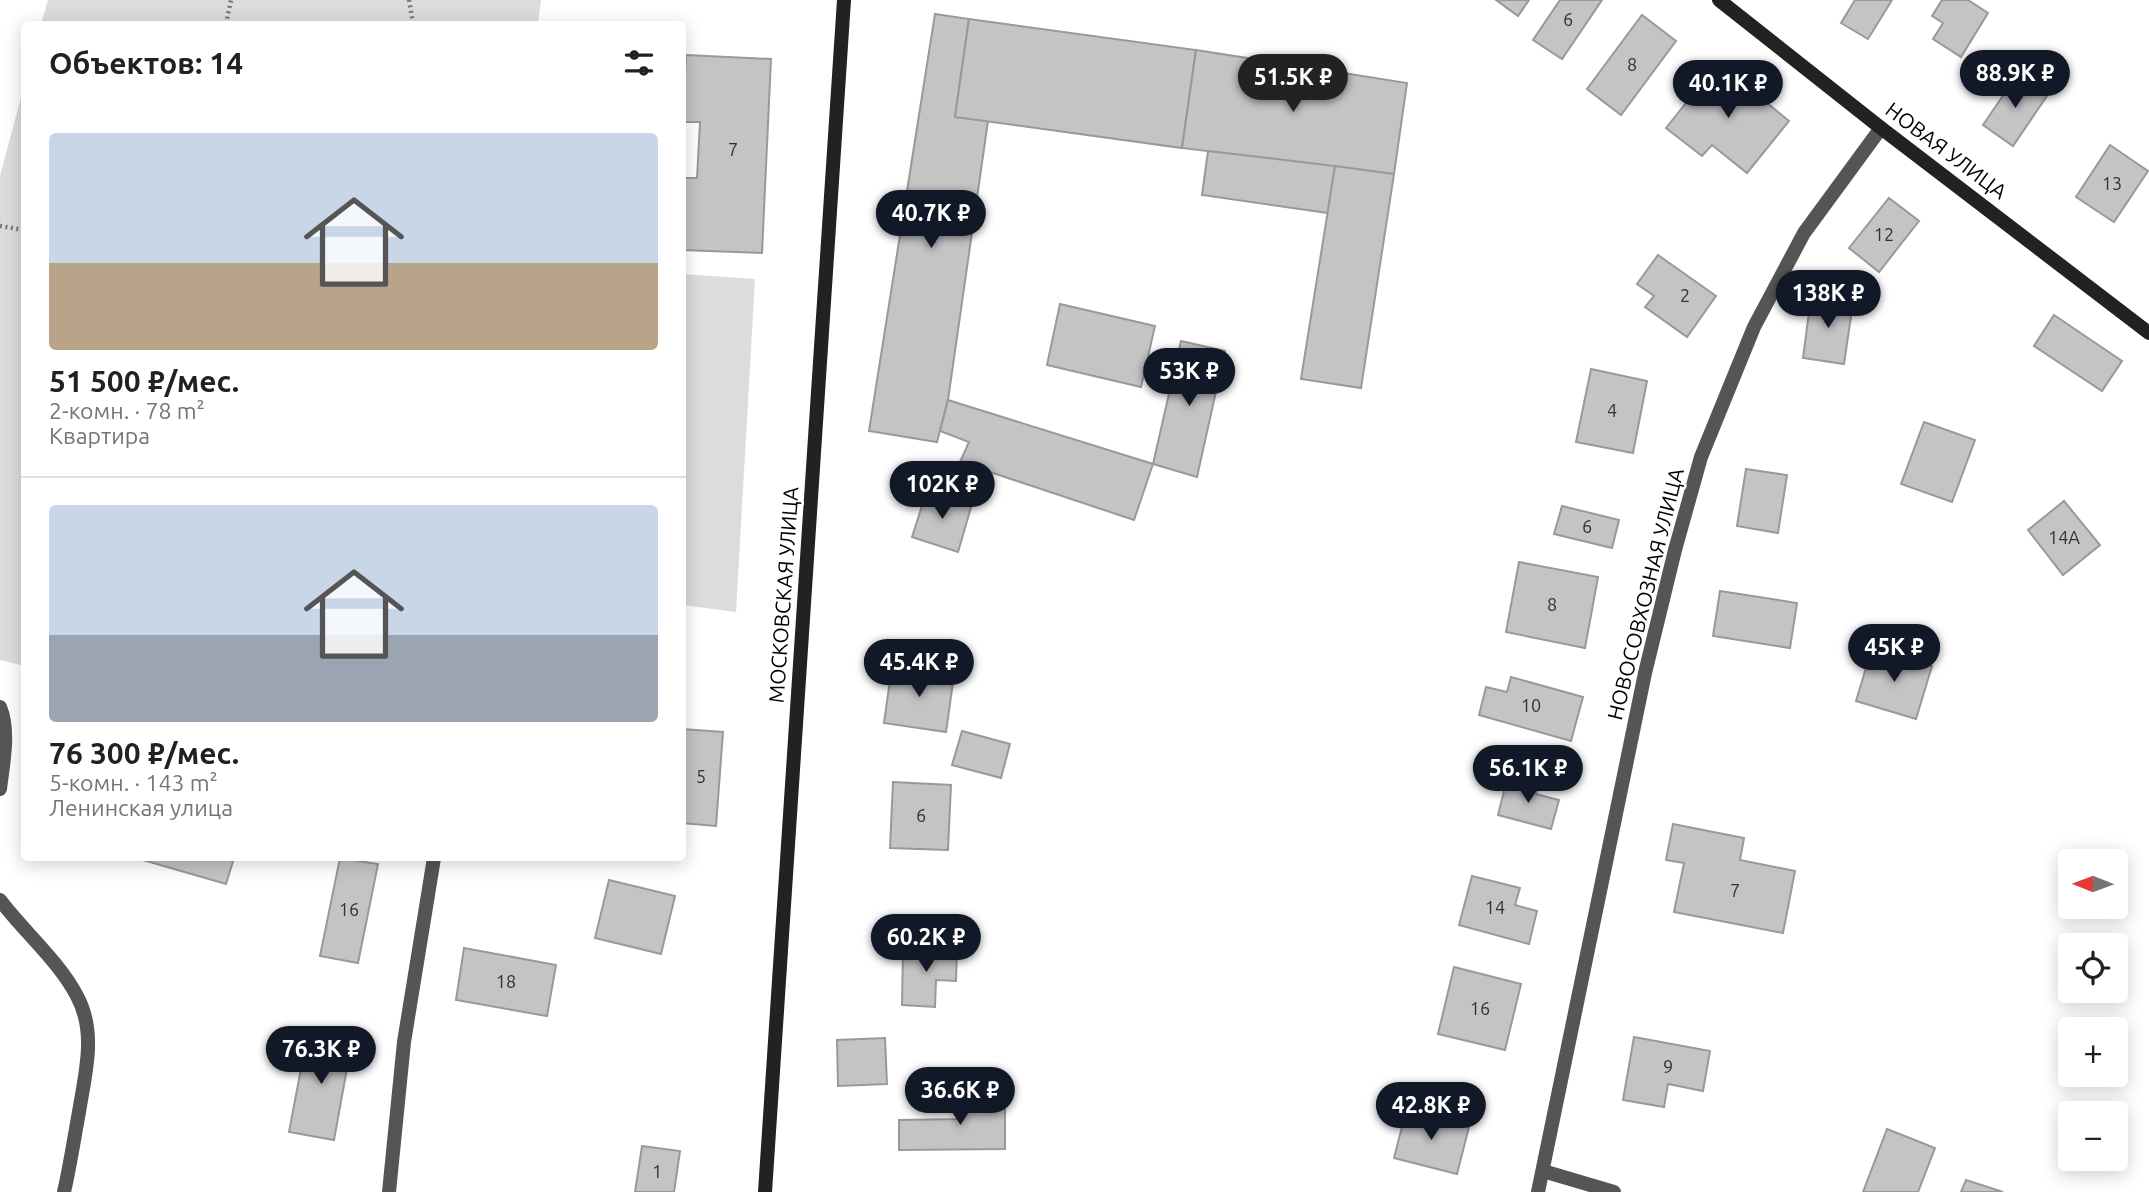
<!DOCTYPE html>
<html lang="ru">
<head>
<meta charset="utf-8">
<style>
  :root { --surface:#fff; --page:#f2f2f2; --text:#202124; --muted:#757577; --line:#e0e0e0; --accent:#111827 }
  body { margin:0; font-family:Ubuntu,sans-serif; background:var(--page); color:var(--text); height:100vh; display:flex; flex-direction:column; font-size:26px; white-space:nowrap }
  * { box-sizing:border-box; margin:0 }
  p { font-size:23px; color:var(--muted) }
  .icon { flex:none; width:38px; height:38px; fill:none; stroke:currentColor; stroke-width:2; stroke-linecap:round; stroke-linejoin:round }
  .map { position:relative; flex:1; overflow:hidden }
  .drawer { position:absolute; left:21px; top:21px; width:665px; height:840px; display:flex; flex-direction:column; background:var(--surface); border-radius:7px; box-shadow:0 4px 18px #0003 }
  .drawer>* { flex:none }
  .needle { width:46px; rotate:271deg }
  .fabs { position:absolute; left:2058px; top:849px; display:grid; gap:14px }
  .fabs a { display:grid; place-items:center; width:70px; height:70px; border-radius:7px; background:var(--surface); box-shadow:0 4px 18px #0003; font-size:35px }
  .price { position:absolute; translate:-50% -60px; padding:0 16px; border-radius:24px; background:var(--accent); color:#fff; font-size:23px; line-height:46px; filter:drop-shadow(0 2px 4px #0008) }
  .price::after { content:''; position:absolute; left:50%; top:42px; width:21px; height:16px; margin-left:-10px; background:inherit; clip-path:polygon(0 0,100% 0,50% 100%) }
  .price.selected { background:#222; color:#fff }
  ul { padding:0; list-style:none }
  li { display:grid; align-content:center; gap:14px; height:371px; padding:0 28px }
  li+li { border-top:2px solid var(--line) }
  li span { display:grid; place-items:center; height:217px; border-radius:7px; color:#555 }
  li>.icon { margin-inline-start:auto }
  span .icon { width:126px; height:126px; fill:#fffc; stroke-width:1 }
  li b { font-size:30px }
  h2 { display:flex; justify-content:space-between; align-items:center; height:84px; padding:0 28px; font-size:30px }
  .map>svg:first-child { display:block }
  .green { fill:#dcdcdc }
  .building { fill:#c4c4c4; stroke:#999; stroke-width:2 }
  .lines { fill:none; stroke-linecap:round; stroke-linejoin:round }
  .path { stroke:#777; stroke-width:4.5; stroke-dasharray:2 3.5; stroke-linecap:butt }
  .street { stroke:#555; stroke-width:14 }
  .secondary { stroke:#222; stroke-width:14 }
  .labels { text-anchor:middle; stroke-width:5; stroke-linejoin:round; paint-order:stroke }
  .number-label { font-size:18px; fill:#313131 }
  .street-label { font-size:21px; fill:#000; stroke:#fff }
</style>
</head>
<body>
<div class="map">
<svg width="2149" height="1192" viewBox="0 0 2149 1192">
  <rect width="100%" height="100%" fill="#fff"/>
  <g class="green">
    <path d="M48,0H541L538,24H41Z"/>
    <path d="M24,86V666L0,660V176Z"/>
    <path d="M683,274L755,279L736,612L683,605Z"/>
  </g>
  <g class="building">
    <path d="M1496,0H1529L1518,16Z"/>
    <path d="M1560,0H1602L1562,59L1533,40Z"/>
    <path d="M1855,0H1892L1868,39L1841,23Z"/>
    <path d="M1942,0H1968L1988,13L1961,57L1933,39L1943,23L1932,16Z"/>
    <path d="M935,14L969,19L955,117L988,121L948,400L937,442L869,431Z"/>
    <path d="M1642,15L1676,41L1621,115L1587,89Z"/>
    <path d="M969,19L1196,50L1182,148L955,117Z"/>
    <path d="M1196,50L1407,83L1394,174L1182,148Z"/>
    <path d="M686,55L771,59L762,253L682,250V178H697L700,122H683Z"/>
    <path d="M1718,63L1789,121L1747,173L1712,145L1702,156L1666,128Z"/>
    <path d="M2017,75L2047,96L2013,146L1983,125Z"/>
    <path d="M2110,145L2148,171L2114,222L2076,197Z"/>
    <path d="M1208,151L1335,166L1328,213L1202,195Z"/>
    <path d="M1335,166L1394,174L1361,388L1301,379Z"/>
    <path d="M1889,198L1919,221L1879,272L1849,248Z"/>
    <path d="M1658,255L1716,296L1687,337L1645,307L1654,296L1637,284Z"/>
    <path d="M1811,297L1853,303L1844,364L1803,358Z"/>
    <path d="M1060,304L1155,326L1141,387L1047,365Z"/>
    <path d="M2054,315L2122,361L2102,391L2034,346Z"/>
    <path d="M1181,341L1225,351L1197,477L1153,464Z"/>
    <path d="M1591,369L1647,381L1633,453L1576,442Z"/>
    <path d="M948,400L1153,464L1134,520L960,462L969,442L940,431Z"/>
    <path d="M1924,422L1975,440L1952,502L1901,484Z"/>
    <path d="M1746,469L1787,475L1778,533L1737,526Z"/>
    <path d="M927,490L972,504L958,552L912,537Z"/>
    <path d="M2064,501L2100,545L2063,575L2028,530Z"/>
    <path d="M1562,506L1619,520L1612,548L1554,534Z"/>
    <path d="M1519,562L1598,577L1585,648L1506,632Z"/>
    <path d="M1720,591L1797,603L1790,648L1713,636Z"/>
    <path d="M1872,648L1932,666L1916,719L1856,701Z"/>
    <path d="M892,666L954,675L946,732L884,723Z"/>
    <path d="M1511,677L1583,697L1571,741L1479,715L1486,687L1507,692Z"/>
    <path d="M682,729L723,732L716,826L682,823Z"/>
    <path d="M962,731L1010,744L1001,778L952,765Z"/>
    <path d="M1507,779L1538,787L1536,794L1559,800L1551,829L1498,815Z"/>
    <path d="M893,782L951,785L948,850L890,848Z"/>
    <path d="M1673,824L1744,838L1740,860L1795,871L1783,933L1674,912L1684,863L1666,860Z"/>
    <path d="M136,858H234L226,884Z"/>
    <path d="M340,858L378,864L358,963L320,956Z"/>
    <path d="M1472,876L1520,888L1515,905L1537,911L1529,944L1459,925Z"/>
    <path d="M609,880L675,896L661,954L595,938Z"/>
    <path d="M464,948L556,965L547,1016L456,1000Z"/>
    <path d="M903,948L957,950L956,981L936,980L935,1007L902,1005Z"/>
    <path d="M1454,967L1521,984L1505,1050L1438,1034Z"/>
    <path d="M308,1032L352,1041L334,1140L289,1132Z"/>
    <path d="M1634,1037L1710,1051L1703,1091L1668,1084L1664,1107L1623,1100Z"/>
    <path d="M885,1038L887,1084L838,1086L837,1040Z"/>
    <path d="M1005,1094V1149L899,1150V1120L959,1119V1095Z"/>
    <path d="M1406,1111L1469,1127L1457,1174L1394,1158Z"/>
    <path d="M1887,1129L1935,1148L1918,1192H1863Z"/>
    <path d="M642,1146L680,1151L674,1192H635Z"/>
    <path d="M1966,1180L2003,1192H1961Z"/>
  </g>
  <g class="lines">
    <g class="path">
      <path d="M409,0L413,24"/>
      <path d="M226,24L231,0"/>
      <path d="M0,226L24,230"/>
    </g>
    <g class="street">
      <path d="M0,707C10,731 3,764 0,789"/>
      <path d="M0,900C24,932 58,960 77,996C97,1033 85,1074 79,1112C74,1139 70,1166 64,1192"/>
      <path d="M1543,1171L1614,1192"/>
      <path d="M389,1192L404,1042L434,858"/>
      <path d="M1538,1192L1645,673L1675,550L1701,457L1754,327L1804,233L1881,128"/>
    </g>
    <g class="secondary">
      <path d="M1719,0L1881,128L2149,333"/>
      <path d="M765,1192L844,0"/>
    </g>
  </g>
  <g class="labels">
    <g class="number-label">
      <text x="1568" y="26">6</text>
      <text x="1632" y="71">8</text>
      <text x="733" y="156">7</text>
      <text x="2112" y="190">13</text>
      <text x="1884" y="241">12</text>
      <text x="1685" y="302">2</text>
      <text x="1612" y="417">4</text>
      <text x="1587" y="533">6</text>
      <text x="2064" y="544">14А</text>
      <text x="1552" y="611">8</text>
      <text x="1531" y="712">10</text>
      <text x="701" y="783">5</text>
      <text x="921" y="822">6</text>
      <text x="1735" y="897">7</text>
      <text x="1495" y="914">14</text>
      <text x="349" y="916">16</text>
      <text x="506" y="988">18</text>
      <text x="1480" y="1015">16</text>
      <text x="1668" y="1073">9</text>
      <text x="657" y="1178">1</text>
    </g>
    <g class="street-label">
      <text transform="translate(1946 151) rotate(37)" y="7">НОВАЯ УЛИЦА</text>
      <text transform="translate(1646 594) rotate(-76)" y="7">НОВОСОВХОЗНАЯ УЛИЦА</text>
      <text transform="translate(784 595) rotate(-86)" y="7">МОСКОВСКАЯ УЛИЦА</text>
    </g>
  </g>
</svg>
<div class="fabs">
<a><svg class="needle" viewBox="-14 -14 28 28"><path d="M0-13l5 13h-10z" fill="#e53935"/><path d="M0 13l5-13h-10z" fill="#757577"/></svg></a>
<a><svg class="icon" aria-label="locate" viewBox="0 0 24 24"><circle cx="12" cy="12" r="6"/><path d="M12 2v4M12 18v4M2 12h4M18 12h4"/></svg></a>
<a>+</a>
<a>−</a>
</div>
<b class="price" style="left:2015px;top:110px">88.9K ₽</b>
<b class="price selected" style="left:1293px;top:114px">51.5K ₽</b>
<b class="price" style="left:1728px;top:120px">40.1K ₽</b>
<b class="price" style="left:931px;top:250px">40.7K ₽</b>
<b class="price" style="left:1828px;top:330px">138K ₽</b>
<b class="price" style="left:1189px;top:408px">53K ₽</b>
<b class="price" style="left:942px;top:521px">102K ₽</b>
<b class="price" style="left:1894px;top:684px">45K ₽</b>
<b class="price" style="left:919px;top:699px">45.4K ₽</b>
<b class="price" style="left:1528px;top:805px">56.1K ₽</b>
<b class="price" style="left:926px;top:974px">60.2K ₽</b>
<b class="price" style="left:321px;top:1086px">76.3K ₽</b>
<b class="price" style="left:960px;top:1127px">36.6K ₽</b>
<b class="price" style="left:1431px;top:1142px">42.8K ₽</b>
<section class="drawer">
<h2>Объектов: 14<svg class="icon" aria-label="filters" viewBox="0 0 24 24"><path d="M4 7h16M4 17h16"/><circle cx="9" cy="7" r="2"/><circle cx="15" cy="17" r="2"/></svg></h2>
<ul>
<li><span style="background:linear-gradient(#c9d6e8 60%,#b9a48a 0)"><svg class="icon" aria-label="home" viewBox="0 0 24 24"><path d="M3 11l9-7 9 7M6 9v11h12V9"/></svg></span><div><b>51 500 ₽/мес.</b><p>2-комн. · 78 m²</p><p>Квартира</p></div></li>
<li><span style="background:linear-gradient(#c9d6e8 60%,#9aa5b1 0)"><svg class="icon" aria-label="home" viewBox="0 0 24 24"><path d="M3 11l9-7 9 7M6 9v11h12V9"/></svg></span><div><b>76 300 ₽/мес.</b><p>5-комн. · 143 m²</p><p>Ленинская улица</p></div></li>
</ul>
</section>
</div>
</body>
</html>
